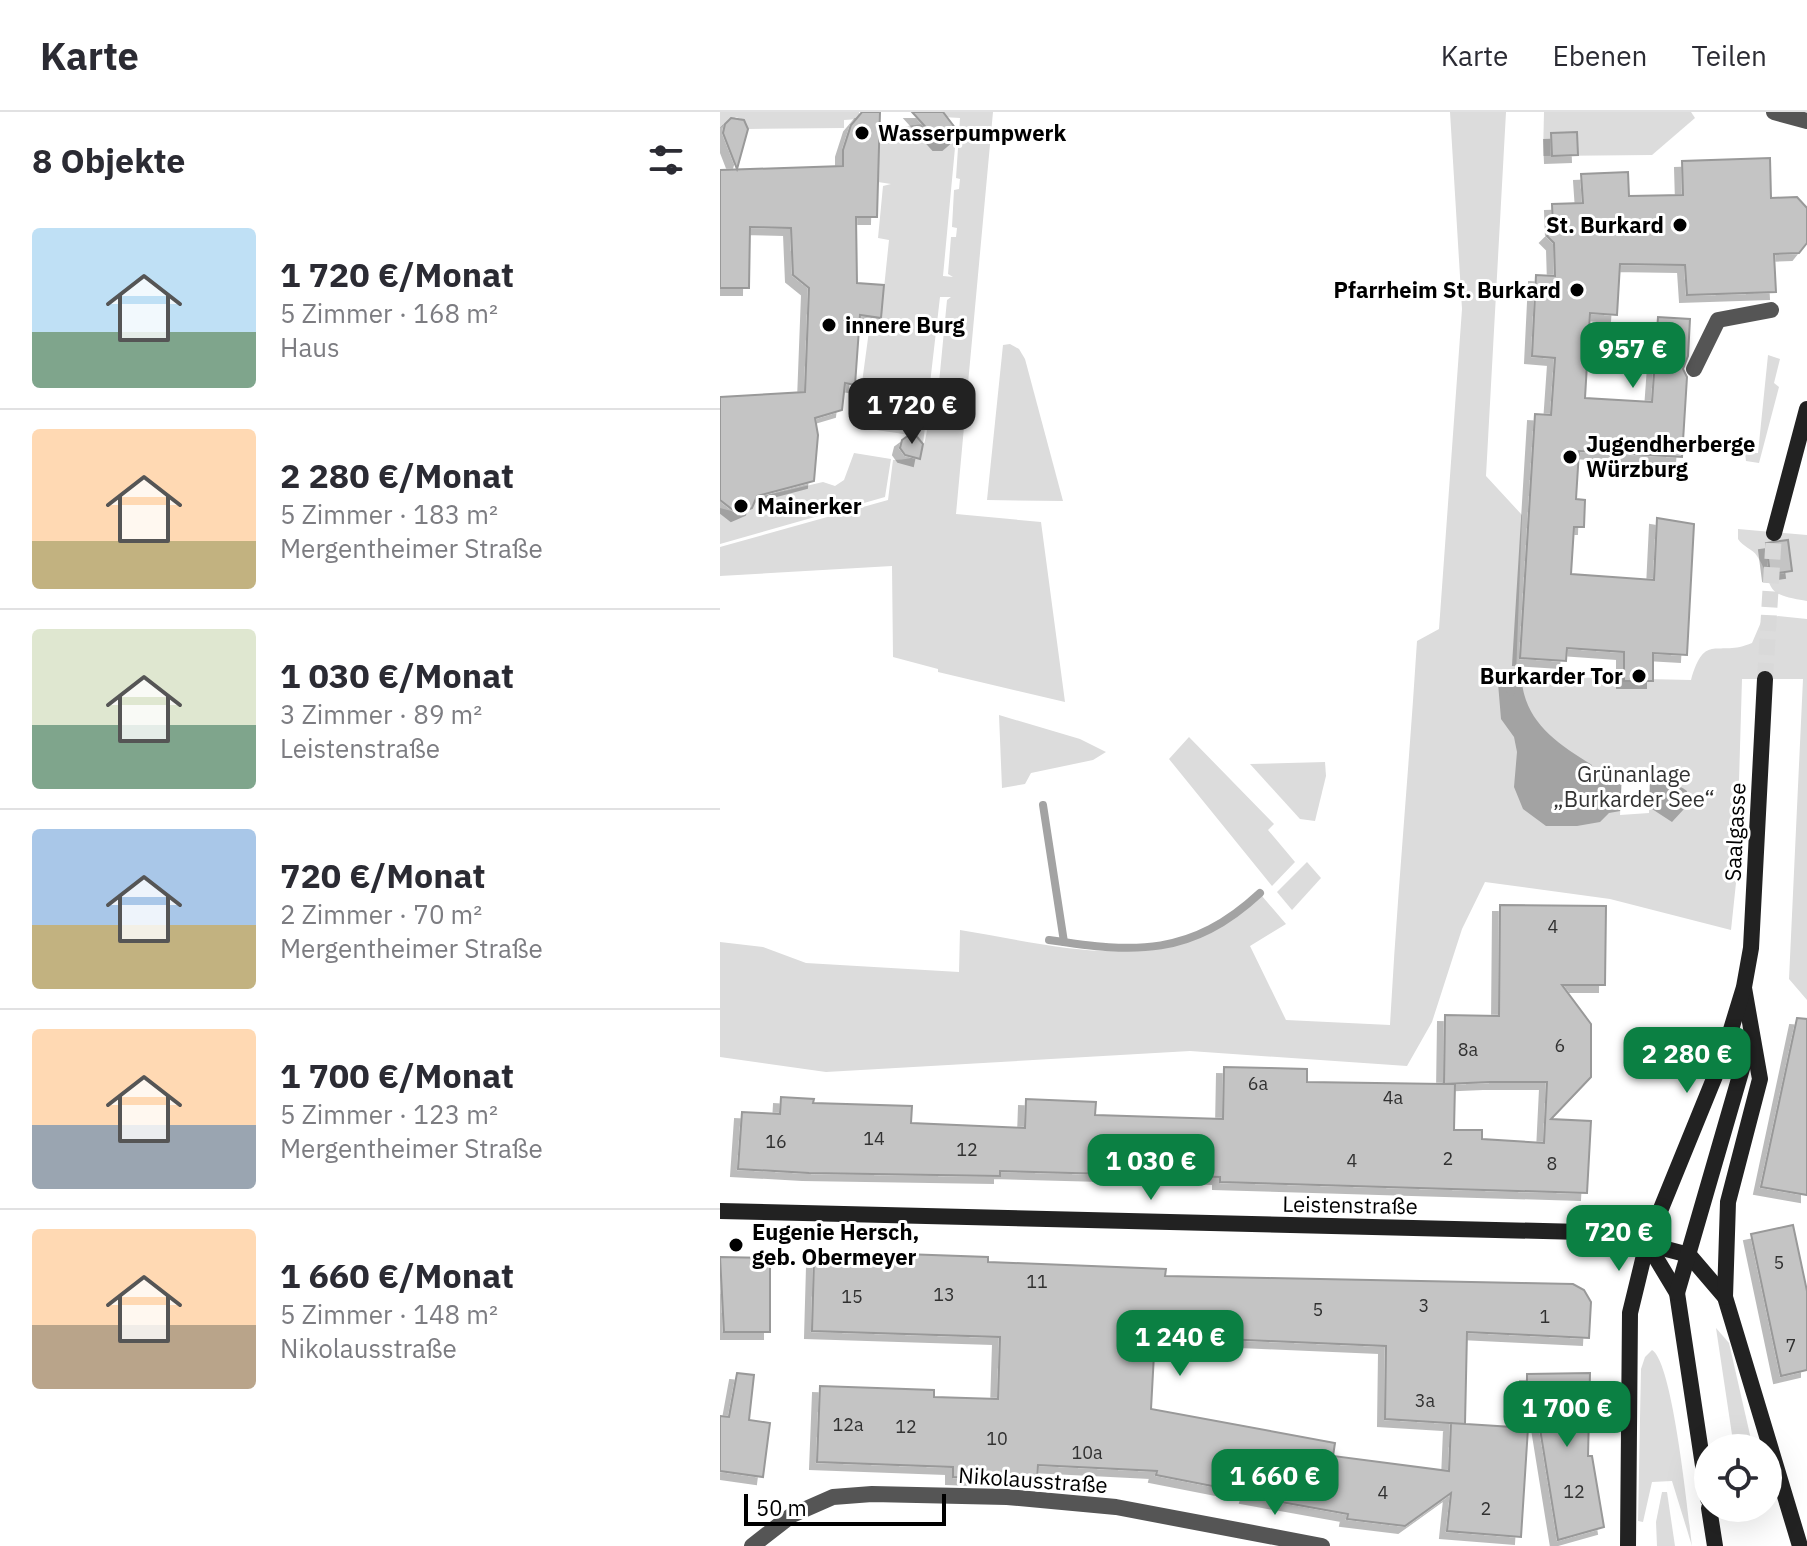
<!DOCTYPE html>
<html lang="de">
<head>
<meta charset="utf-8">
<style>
  :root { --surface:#fff; --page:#f7f7f7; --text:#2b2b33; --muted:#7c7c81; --line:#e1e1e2; --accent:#0b8043 }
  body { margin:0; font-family:"IBM Plex Sans",sans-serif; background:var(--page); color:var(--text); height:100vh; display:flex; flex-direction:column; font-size:30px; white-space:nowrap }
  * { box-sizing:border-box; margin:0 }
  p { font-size:26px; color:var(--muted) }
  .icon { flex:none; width:44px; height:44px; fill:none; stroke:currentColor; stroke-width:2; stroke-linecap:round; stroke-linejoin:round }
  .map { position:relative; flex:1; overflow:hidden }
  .drawer { display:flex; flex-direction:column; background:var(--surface); width:720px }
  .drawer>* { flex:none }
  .tools { position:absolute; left:974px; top:1322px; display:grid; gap:16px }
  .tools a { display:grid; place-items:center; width:88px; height:88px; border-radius:50%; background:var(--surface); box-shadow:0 8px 32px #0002; font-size:40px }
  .scale { position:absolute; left:24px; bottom:20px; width:202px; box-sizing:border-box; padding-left:8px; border:4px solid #000; border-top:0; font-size:22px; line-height:28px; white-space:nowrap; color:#000; -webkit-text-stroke:6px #fff; paint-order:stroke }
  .price { position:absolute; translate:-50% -68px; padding:0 18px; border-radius:16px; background:var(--accent); color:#fff; font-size:26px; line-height:52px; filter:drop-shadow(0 2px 4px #0008) }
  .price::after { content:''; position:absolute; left:50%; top:48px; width:24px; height:18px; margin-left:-12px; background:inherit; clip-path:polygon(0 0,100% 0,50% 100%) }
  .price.active { background:#222; color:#fff }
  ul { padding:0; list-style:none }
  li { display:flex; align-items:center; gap:24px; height:200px; padding:0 32px }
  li+li { border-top:2px solid var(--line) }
  li span { display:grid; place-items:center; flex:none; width:224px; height:160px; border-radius:8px; color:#555 }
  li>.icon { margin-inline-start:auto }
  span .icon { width:96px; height:96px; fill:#fffc; stroke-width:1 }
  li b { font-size:34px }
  h2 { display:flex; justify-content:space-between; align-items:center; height:96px; padding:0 32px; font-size:34px }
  header { display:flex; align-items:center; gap:48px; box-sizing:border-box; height:112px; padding:0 40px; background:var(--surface); border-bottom:2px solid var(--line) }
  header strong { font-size:38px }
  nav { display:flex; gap:44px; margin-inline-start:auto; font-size:28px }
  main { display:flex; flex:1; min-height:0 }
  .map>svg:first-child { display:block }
  .green { fill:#dcdcdc }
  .water { fill:#a3a3a3 }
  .pier { fill:#fff }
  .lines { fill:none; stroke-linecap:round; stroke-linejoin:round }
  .stream { stroke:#a3a3a3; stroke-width:8 }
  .building { fill:#c4c4c4; stroke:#999; stroke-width:2; fill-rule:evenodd; filter:url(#shadow) }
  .secondary-tunnel { stroke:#d9d9d9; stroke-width:16; stroke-dasharray:16 8; stroke-linecap:butt }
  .street { stroke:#555; stroke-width:16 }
  .secondary { stroke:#222; stroke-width:16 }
  .poi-dot { fill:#000; stroke:#fff; stroke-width:3 }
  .labels { text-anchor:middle; stroke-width:6; stroke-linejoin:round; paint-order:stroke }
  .number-label { font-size:18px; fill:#313131 }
  .poi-label { font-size:22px; font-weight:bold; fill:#000; stroke:#fff; text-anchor:start }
  .park-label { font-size:22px; fill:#333; stroke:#fff }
  .street-label { font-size:22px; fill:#000; stroke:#fff }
</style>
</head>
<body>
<header>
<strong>Karte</strong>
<nav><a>Karte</a><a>Ebenen</a><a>Teilen</a></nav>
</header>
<main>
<section class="drawer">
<h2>8 Objekte<svg class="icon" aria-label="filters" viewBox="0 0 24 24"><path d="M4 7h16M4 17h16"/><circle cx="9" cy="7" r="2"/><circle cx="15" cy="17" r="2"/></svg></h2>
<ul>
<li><span style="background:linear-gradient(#bfe0f5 65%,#7fa58c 0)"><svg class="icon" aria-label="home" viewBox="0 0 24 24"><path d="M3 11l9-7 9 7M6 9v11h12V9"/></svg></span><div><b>1 720 €/Monat</b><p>5 Zimmer · 168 m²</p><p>Haus</p></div></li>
<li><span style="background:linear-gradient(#ffd9b3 70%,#c2b280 0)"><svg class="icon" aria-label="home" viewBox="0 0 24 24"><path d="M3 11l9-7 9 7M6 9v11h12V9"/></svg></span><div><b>2 280 €/Monat</b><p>5 Zimmer · 183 m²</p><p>Mergentheimer Straße</p></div></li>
<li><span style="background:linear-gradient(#dfe7d0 60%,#7fa58c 0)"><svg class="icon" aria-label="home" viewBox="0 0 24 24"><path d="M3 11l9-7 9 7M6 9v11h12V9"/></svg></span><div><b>1 030 €/Monat</b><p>3 Zimmer · 89 m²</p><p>Leistenstraße</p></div></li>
<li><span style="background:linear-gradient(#a9c7e8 60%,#c2b280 0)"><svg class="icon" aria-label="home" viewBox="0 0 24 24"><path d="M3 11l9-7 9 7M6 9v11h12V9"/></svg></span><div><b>720 €/Monat</b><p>2 Zimmer · 70 m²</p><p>Mergentheimer Straße</p></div></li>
<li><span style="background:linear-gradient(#ffd9b3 60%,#9aa5b1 0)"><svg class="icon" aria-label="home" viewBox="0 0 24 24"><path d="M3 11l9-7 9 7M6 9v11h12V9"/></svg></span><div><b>1 700 €/Monat</b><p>5 Zimmer · 123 m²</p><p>Mergentheimer Straße</p></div></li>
<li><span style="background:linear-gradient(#ffd9b3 60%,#b9a48a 0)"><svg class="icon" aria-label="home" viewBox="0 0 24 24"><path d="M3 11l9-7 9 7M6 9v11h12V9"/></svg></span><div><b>1 660 €/Monat</b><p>5 Zimmer · 148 m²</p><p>Nikolausstraße</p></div></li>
</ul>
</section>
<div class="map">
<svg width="1087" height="1434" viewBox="0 0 1087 1434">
  <defs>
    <filter id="shadow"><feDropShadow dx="-7" dy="7" stdDeviation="0" flood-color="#0004"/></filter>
  </defs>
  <rect width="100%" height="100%" fill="#fff"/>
  <g class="green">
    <path d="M0,0H139V7L124,8V16L28,17L24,8L16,5L0,16Z"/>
    <path d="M223,0H273L236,402L321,410L345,590L218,560V557L173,545L172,454L0,464V435L168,388L173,348C199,347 203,343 207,318H212L213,309L209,308L214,281H218L227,188L231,185H220L203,332L197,324L136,315L151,204L161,205L169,128L158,126L163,74L171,72L158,70L159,33L154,18L220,10L236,25L223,164L233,165L228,162L231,125H236L237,116L232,115L234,78L239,77L240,67L236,66L240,6L223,5Z"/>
    <path d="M730,0H786L766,364L802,403L796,564L971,568C985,519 997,546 1032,531L1041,510L1058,504L1087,507V888L1069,867L1083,567H1022L1016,771L1011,818L890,787L765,770L742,817L712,910L687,954L470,939L106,960L0,945V830L43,835L86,851L239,860L240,818C350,836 449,868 542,784L566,812L530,834L566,908L670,913C677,785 689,657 697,529L719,517L742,197Z"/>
    <path d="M824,0H971L975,6L932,43L823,44Z"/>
    <path d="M290,232L299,237L305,247L343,389L267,388L283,233Z"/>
    <path d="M1048,243L1060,247L1054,271L1059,275L1039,351L1026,349L1025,341H1038Z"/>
    <path d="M134,341L171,347L165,385L0,432V396L23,402L32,396L34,386L103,370L115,374L124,368Z"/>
    <path d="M1018,417L1087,423V489C1039,482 1057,475 1037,444C1033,437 1023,435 1018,427Z"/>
    <path d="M279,603L360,627L386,640L373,648L311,661L305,672L282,676Z"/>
    <path d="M469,625L554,712L548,718L575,750L552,774L449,647Z"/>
    <path d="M605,650L606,664L595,709L580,707L530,652Z"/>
    <path d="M587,750L601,766L572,798L557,780Z"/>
    <path d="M996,1216L1009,1231L1033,1336H1014Z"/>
    <path d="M932,1238C953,1250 968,1403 972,1434L952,1369L932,1370L923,1410L918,1409L921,1257L925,1245Z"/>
    <path d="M942,1380H947L955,1434H937L936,1410Z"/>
  </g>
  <path class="water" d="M778,571H802C807,612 839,632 872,653V656C899,664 948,664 967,679L964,697L952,710L932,697H912L889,701L880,710L857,714H826L803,697L794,675L797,640L794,625L781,607Z"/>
  <path class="pier" d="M902,661L930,663L929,701L900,703Z"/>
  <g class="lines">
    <g class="stream">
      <path d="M787,564L791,580"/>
      <path d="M323,693L344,830"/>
      <path d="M329,828C415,841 471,845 540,781"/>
    </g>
  </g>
  <g class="building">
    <path d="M142,0H160L157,105H136L137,171L164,173L161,206L140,203L135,273L125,271L122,298L95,306L98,323L94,369L37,384L32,396L18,402L0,388V285L85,280L89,176L73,163L71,116L30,115L29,176H0V58L123,54V38L131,13Z"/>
    <path d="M192,0H223L236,17V25L229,31H220Z"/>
    <path d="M11,6L24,8L28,17L17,57L3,21L5,12Z"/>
    <path d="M857,20L858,43L832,44L831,21Z"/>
    <path d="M1050,46L1051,86L1077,85L1087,96V131L1079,141L1054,142L1056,180L967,183L965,153L900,152L897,203L870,201L865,286L932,290L938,205L970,207L968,244L963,257L967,265L962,345L859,339L856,387L865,388L864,415H854L851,462L934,468L937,406L974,412L967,543L933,541V569H904V540L847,536L846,549L800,546L815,302L831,303L835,246L812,244L816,163L835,164L834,131L827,124L833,118L832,92L863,91L861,62L908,60L909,84L963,83L962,49Z"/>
    <path d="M193,320L203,332L200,347L185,343L180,336L182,328Z"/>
    <path d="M1068,428L1072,459L1050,462L1046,431Z"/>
    <path d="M780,793L886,794L885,873H842L871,912V965L831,1007L871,1009L867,1081L500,1070V1065L280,1059V1064L89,1061L18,1057L22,1000L60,1002L61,985L94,987L93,991L192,994L191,1011L305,1016L306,987L376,990L375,1003L503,1007L504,955L587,957V970L724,972L725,903L779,904ZM770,970H827L824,1031L762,1027V1018H734L735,972H724Z"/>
    <path d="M1077,906L1087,907V1083L1041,1075Z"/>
    <path d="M1073,1113L1087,1179V1258L1061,1264L1031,1122Z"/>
    <path d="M184,1142L268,1145V1150L446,1157L445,1164L853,1172L864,1178L871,1190L869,1226L747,1220L745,1312L665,1307L666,1234L435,1224L431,1297L615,1331L613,1344L729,1359L731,1311L808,1316L801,1425L727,1419L731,1381L685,1414L627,1407L628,1402L527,1384L528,1381L436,1363L437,1359L318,1353L317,1368L233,1365V1355L97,1350L100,1274L214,1278V1285L278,1287L280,1225L92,1219L94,1148L184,1151Z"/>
    <path d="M0,1145L50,1146V1220H4Z"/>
    <path d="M17,1261L34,1263L29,1308L50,1311L43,1365L0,1359V1304L9,1305Z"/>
    <path d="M870,1261L868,1344H872L884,1415L838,1428L817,1298L807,1299V1262Z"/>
  </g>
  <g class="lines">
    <path class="secondary-tunnel" d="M1045,567L1054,421"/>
    <g class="street">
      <path d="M1054,0L1087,9"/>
      <path d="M974,257L998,208L1051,198"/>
      <path d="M32,1434L72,1403L113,1385L152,1382L287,1385L396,1395L602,1434"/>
    </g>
    <g class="secondary">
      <path d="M1054,421L1087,297"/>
      <path d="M0,1099L862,1120L897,1124L969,1143"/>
      <path d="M927,1131L957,1181L988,1387"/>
      <path d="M969,1143L1005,1185L1080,1434"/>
      <path d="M957,1181L1030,929"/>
      <path d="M1005,1185L1008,1090L1040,967L1024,876"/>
      <path d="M989,1396L995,1434"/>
      <path d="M908,1434L910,1201L927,1131L1002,947L1024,875L1031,836L1045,567"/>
    </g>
  </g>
  <g class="poi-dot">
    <circle cx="142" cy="21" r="8"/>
    <circle cx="960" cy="113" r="8"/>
    <circle cx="857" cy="178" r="8"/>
    <circle cx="109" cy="213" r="8"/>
    <circle cx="850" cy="345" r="8"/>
    <circle cx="21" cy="394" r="8"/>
    <circle cx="919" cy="564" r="8"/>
    <circle cx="16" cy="1133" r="8"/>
  </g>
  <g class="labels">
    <g class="number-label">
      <text x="833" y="821">4</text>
      <text x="840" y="940">6</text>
      <text x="748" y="944">8a</text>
      <text x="538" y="978">6a</text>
      <text x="673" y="992">4a</text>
      <text x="154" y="1033">14</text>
      <text x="56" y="1036">16</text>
      <text x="247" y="1044">12</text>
      <text x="728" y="1053">2</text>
      <text x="632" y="1055">4</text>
      <text x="832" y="1058">8</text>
      <text x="1059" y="1157">5</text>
      <text x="317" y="1176">11</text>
      <text x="224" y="1189">13</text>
      <text x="132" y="1191">15</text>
      <text x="704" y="1200">3</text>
      <text x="598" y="1204">5</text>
      <text x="825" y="1211">1</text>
      <text x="1071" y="1240">7</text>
      <text x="705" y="1295">3a</text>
      <text x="128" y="1319">12a</text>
      <text x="186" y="1321">12</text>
      <text x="277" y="1333">10</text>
      <text x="367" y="1347">10a</text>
      <text x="854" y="1386">12</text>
      <text x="663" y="1387">4</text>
      <text x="766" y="1403">2</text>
    </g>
    <g class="poi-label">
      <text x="158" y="29">Wasserpumpwerk</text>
      <text x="944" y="121" text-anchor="end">St. Burkard</text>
      <text x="841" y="186" text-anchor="end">Pfarrheim St. Burkard</text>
      <text x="125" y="221">innere Burg</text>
      <text x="866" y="340">Jugendherberge<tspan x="866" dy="25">Würzburg</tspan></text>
      <text x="37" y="402">Mainerker</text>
      <text x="903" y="572" text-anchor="end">Burkarder Tor</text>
      <text x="32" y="1128">Eugenie Hersch,<tspan x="32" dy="25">geb. Obermeyer</tspan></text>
    </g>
    <g class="park-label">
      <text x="914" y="670">Grünanlage<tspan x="914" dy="25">„Burkarder See“</tspan></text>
    </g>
    <g class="street-label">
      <text transform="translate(1015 720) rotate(-87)" y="8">Saalgasse</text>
      <text transform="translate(630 1093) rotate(1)" y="8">Leistenstraße</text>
      <text transform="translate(313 1368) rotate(4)" y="8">Nikolausstraße</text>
    </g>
  </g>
</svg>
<div class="tools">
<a><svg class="icon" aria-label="locate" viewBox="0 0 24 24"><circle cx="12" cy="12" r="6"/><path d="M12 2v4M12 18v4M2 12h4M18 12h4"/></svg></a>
</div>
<div class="scale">50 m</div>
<b class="price" style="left:913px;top:278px">957 €</b>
<b class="price active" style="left:192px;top:334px">1 720 €</b>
<b class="price" style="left:967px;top:983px">2 280 €</b>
<b class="price" style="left:431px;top:1090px">1 030 €</b>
<b class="price" style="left:899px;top:1161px">720 €</b>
<b class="price" style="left:460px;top:1266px">1 240 €</b>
<b class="price" style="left:847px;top:1337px">1 700 €</b>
<b class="price" style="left:555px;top:1405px">1 660 €</b>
</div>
</main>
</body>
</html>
